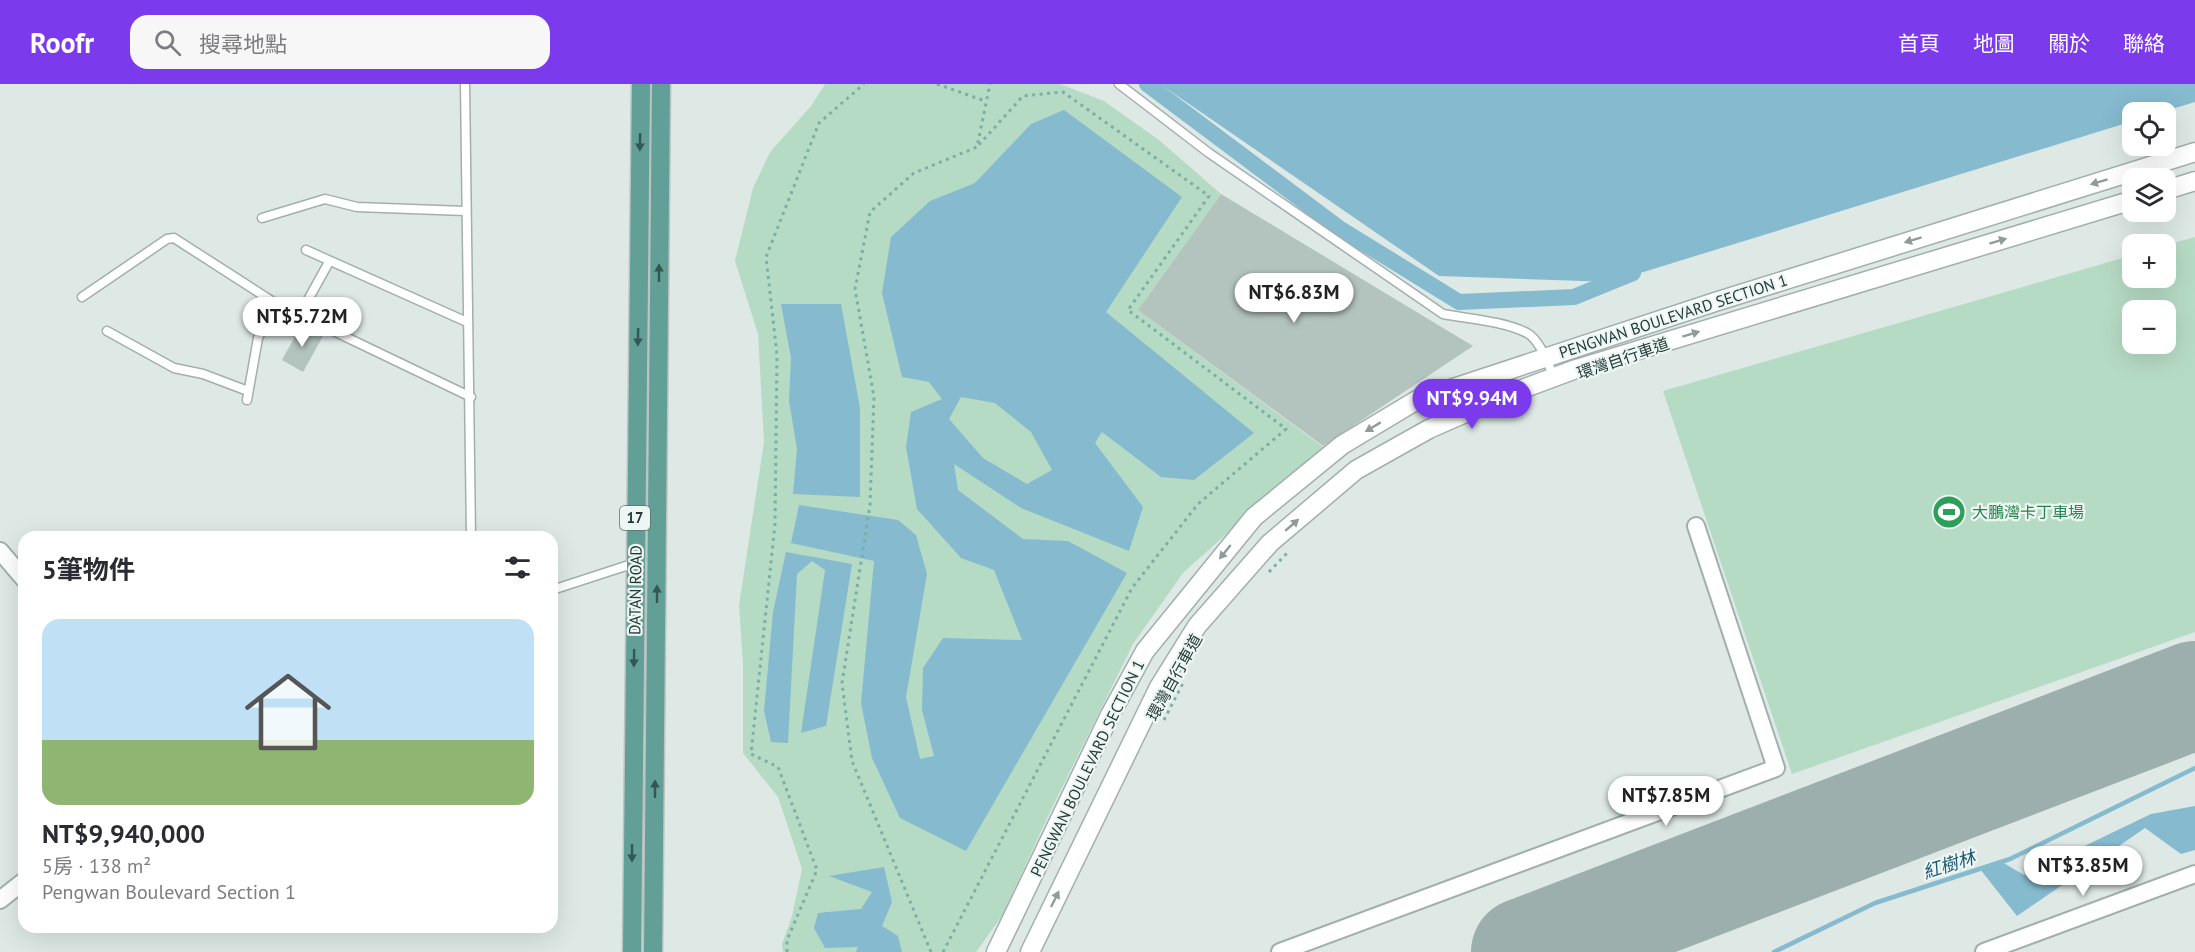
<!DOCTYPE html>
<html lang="zh-TW">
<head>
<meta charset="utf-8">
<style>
  :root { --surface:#fff; --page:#f7f7f7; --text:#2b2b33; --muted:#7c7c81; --line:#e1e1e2; --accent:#7c3aed }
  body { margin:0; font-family:"PT Sans","Noto Sans TC",sans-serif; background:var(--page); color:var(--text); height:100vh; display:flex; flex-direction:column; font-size:22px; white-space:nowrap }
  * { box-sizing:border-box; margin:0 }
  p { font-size:20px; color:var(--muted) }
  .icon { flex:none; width:33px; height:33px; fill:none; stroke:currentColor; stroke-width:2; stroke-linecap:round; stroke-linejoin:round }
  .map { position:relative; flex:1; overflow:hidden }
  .details { position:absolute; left:18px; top:447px; width:540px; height:402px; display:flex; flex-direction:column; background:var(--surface); border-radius:18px; box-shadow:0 6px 24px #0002 }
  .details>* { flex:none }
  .tools { position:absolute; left:2122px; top:18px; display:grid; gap:12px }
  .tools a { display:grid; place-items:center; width:54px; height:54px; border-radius:12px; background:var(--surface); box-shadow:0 6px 24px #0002; font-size:30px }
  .price { position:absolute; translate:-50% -51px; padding:0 14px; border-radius:21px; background:#fff; color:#222; font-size:20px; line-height:39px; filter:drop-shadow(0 2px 3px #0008) }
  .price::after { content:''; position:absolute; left:50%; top:36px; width:18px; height:14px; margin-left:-9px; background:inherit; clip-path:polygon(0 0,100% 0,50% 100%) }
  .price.current { background:var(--accent); color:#fff }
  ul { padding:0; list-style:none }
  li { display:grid; align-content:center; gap:12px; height:318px; padding:0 24px }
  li+li { border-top:2px solid var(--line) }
  li span { display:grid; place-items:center; height:186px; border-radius:18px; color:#555 }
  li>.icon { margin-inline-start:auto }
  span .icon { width:108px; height:108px; fill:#fffc; stroke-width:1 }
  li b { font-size:26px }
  h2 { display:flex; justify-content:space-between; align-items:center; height:72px; padding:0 24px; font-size:26px }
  header { display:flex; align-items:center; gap:36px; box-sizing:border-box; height:84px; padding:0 30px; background:var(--accent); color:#fff }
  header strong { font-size:28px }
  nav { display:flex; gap:33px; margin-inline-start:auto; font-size:21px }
  .search { width:420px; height:54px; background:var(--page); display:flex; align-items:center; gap:15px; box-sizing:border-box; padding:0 21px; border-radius:18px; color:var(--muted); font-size:22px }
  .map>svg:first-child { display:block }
  .green { fill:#b6dbc5; fill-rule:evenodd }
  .water { fill:#85bacf; fill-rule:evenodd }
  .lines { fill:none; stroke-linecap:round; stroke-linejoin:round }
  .stream { stroke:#85bacf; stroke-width:4.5 }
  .canal { stroke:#85bacf; stroke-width:16 }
  .runway { stroke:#9cafac; stroke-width:108 }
  .building { fill:#b3c4bf }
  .service-casing { stroke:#a1b0ad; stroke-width:11 }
  .minor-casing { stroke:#a1b0ad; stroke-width:20 }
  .tertiary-casing { stroke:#a1b0ad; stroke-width:21 }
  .primary-casing { stroke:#bcc3c2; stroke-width:21 }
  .path { stroke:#7eada4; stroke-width:3; stroke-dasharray:3 4.5; stroke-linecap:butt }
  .service { stroke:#fff; stroke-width:8 }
  .minor { stroke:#fff; stroke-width:16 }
  .tertiary { stroke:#fff; stroke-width:18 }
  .primary { stroke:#629f97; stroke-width:18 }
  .oneway { fill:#335752 }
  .oneway2 { fill:#8f9c9a }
  .labels { text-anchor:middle; stroke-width:4.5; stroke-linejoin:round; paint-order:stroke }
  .shield { fill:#eef6f3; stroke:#5d716e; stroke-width:1.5 }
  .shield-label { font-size:15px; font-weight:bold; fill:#1f3835 }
  .street-label { font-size:16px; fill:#1f3835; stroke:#eef6f3 }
  .leisure-label { font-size:16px; fill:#27864d; stroke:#eef6f3; text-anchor:start }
  .water-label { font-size:18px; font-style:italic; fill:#1b5973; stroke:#eef6f3 }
</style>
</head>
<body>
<header>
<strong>Roofr</strong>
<div class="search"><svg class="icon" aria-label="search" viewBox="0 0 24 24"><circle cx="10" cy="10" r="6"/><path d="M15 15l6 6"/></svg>搜尋地點</div>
<nav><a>首頁</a><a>地圖</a><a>關於</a><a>聯絡</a></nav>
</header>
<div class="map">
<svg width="2195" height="868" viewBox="0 0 2195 868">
  <rect width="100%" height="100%" fill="#dee9e6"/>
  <g class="green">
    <path d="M825,0H1060L1104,17L1159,56L1221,110L1138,226L1323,363L1183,489L1133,560L1050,728L1002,832L976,868H783L782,860L792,832L802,785L778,713L743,669V580L739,521L764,358L758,250L735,177L753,104L770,68L811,22Z"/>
    <path d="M2195,153V548L1792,690L1663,307L2133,171V194H2166V161ZM2133,226H2166V260H2133Z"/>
  </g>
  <g class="water">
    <path d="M1160,0H2195V18L2162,28H2133V37L1611,198L1439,192Z"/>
    <path d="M1064,26L1182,113L1106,228L1254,349L1194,396L1161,393L1102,348L1095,359L1143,423L1129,467L1021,424L954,380L958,406L1023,455L1068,457L1127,489L966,767L900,734L872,674L861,619L874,477L791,459L799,421L898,436L916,451L927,490L906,613L920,675L934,672L922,626L923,584L943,554L1022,556L994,486L961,474L917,425L906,363L911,328L942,315L929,298L902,293L882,209L891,153L930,117L975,99L1031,40ZM961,313L995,319L1031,348L1052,386L1027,400L983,374L949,335Z"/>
    <path d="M781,220H841L860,324V413L793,410L797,365L789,317L791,274Z"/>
    <path d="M786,468L852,480L826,642L801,649L825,486L812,477L797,490L788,659L771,658L764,627L773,528Z"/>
    <path d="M2195,722V766L2181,770L2145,744L2017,832L1980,785L2002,778L2024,791L2151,730Z"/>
    <path d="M884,783L892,818L882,842L898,852L902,868H856L858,863L825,864L814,844L818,829L861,825L872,808L829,792Z"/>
  </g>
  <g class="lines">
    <path class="stream" d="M1774,868L1875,819L2010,775L2195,684"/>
    <path class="canal" d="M1147,0L1339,144L1459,218L1574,213L1633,189"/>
    <path class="runway" d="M1525,868L2195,611"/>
  </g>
  <g class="building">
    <path d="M1221,110L1473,262L1323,362L1138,226Z"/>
    <path d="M302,240L323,252L303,288L282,276Z"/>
  </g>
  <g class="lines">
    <defs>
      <g id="service">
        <path d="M465,0L471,453"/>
        <path d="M1119,0L1209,69L1443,230C1469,235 1503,237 1527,249C1540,256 1548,280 1554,293"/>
        <path d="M262,134L325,115L357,123L465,127"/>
        <path d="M306,166L467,238"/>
        <path d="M82,213L167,155L174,154L275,219L471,313"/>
        <path d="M299,232L329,178"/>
        <path d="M107,247L174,284L203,290L248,307"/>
        <path d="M247,316L258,254L275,219"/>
        <path d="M552,506L635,479"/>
      </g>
      <g id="minor">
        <path d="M0,467L24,495"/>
        <path d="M0,816L24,797"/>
        <path d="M1280,868L1776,684L1696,442"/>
        <path d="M1984,868L2195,790"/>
      </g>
      <g id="tertiary">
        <path d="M2166,106L2195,97"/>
        <path d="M996,868L1110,631L1145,567L1254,433L1342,361L1417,316L1715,218L2195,68"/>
        <path d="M1030,868L1159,603L1197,542L1270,459L1356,386L1429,345L1509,310L1576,285L2133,116"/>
      </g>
      <g id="primary">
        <path d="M632,868L641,0"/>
        <path d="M653,868L661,0"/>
      </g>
    </defs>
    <use href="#service" class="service-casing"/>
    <use href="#minor" class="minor-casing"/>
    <use href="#tertiary" class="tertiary-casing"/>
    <use href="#primary" class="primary-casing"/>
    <g class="path">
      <path d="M937,0L985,17"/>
      <path d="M1269,488L1289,467"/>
      <path d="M1164,636L1183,599"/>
      <path d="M787,868V856L817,786L778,683L751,670L775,440L777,271L766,173L819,39L864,0"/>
      <path d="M931,868L852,677L842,599L870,421L874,313L855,205L870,128L914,89L977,63L990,0"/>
      <path d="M943,868L1132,504L1198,420L1286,345L1128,226L1209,112L1063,8L1023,12L977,63"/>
    </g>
    <use href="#service" class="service"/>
    <use href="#minor" class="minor"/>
    <use href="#tertiary" class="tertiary"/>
    <use href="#primary" class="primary"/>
  </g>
  <defs><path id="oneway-solid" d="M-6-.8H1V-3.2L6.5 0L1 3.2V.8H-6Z" transform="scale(1.5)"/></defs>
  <g class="oneway">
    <use href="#oneway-solid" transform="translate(640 58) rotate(91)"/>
    <use href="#oneway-solid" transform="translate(659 189) rotate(-90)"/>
    <use href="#oneway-solid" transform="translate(638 253) rotate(91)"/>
    <use href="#oneway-solid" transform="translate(657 510) rotate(-90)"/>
    <use href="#oneway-solid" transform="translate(634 574) rotate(91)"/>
    <use href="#oneway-solid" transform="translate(655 705) rotate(-90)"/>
    <use href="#oneway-solid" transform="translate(632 769) rotate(90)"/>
  </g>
  <g class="oneway2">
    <use href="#oneway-solid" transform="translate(2099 98) rotate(163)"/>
    <use href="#oneway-solid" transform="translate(1913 156) rotate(163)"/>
    <use href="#oneway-solid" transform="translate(1998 157) rotate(-17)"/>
    <use href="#oneway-solid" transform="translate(1691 250) rotate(-17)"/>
    <use href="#oneway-solid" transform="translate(1373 343) rotate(149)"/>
    <use href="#oneway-solid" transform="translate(1292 441) rotate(-41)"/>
    <use href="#oneway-solid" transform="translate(1225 468) rotate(129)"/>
    <use href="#oneway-solid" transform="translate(1055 815) rotate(-64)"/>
  </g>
  <defs>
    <symbol id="stadium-disc" viewBox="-11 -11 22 22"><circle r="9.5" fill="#2e9e5b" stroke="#eef6f3"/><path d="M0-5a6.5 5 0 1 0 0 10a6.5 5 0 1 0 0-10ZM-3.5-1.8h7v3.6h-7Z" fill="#fff"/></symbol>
  </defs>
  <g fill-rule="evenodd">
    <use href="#stadium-disc" x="1930" y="409" width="38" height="38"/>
  </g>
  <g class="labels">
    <rect class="shield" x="620" y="422" width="30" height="24" rx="4.5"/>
    <g class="shield-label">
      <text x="635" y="439">17</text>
    </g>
    <g class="street-label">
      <text transform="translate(1673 232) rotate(-18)" y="6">PENGWAN BOULEVARD SECTION 1</text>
      <text transform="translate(1623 274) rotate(-19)" y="6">環灣自行車道</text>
      <text transform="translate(635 506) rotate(-89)" y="6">DATAN ROAD</text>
      <text transform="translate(1174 593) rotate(-61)" y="6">環灣自行車道</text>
      <text transform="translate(1087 684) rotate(-64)" y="6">PENGWAN BOULEVARD SECTION 1</text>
    </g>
    <g class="leisure-label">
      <text x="1972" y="434">大鵬灣卡丁車場</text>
    </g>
    <g class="water-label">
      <text transform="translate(1949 781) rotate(-18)" y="6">紅樹林</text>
    </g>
  </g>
</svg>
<div class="tools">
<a><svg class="icon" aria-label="locate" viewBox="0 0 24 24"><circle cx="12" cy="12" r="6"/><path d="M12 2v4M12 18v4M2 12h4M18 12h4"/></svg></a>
<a><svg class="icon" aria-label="layers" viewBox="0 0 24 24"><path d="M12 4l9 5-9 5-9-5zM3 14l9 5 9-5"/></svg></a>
<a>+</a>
<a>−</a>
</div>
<b class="price" style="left:1294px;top:240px">NT$6.83M</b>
<b class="price" style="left:302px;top:264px">NT$5.72M</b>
<b class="price current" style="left:1472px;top:346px">NT$9.94M</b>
<b class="price" style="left:1666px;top:743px">NT$7.85M</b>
<b class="price" style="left:2083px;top:813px">NT$3.85M</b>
<section class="details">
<h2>5筆物件<svg class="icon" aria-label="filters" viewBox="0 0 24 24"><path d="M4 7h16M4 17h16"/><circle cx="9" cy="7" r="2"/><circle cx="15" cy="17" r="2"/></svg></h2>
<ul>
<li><span style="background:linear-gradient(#bfe0f5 65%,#8fb573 0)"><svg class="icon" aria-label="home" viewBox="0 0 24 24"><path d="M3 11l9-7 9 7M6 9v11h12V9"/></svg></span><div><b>NT$9,940,000</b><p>5房 · 138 m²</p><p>Pengwan Boulevard Section 1</p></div></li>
</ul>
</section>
</div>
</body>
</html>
